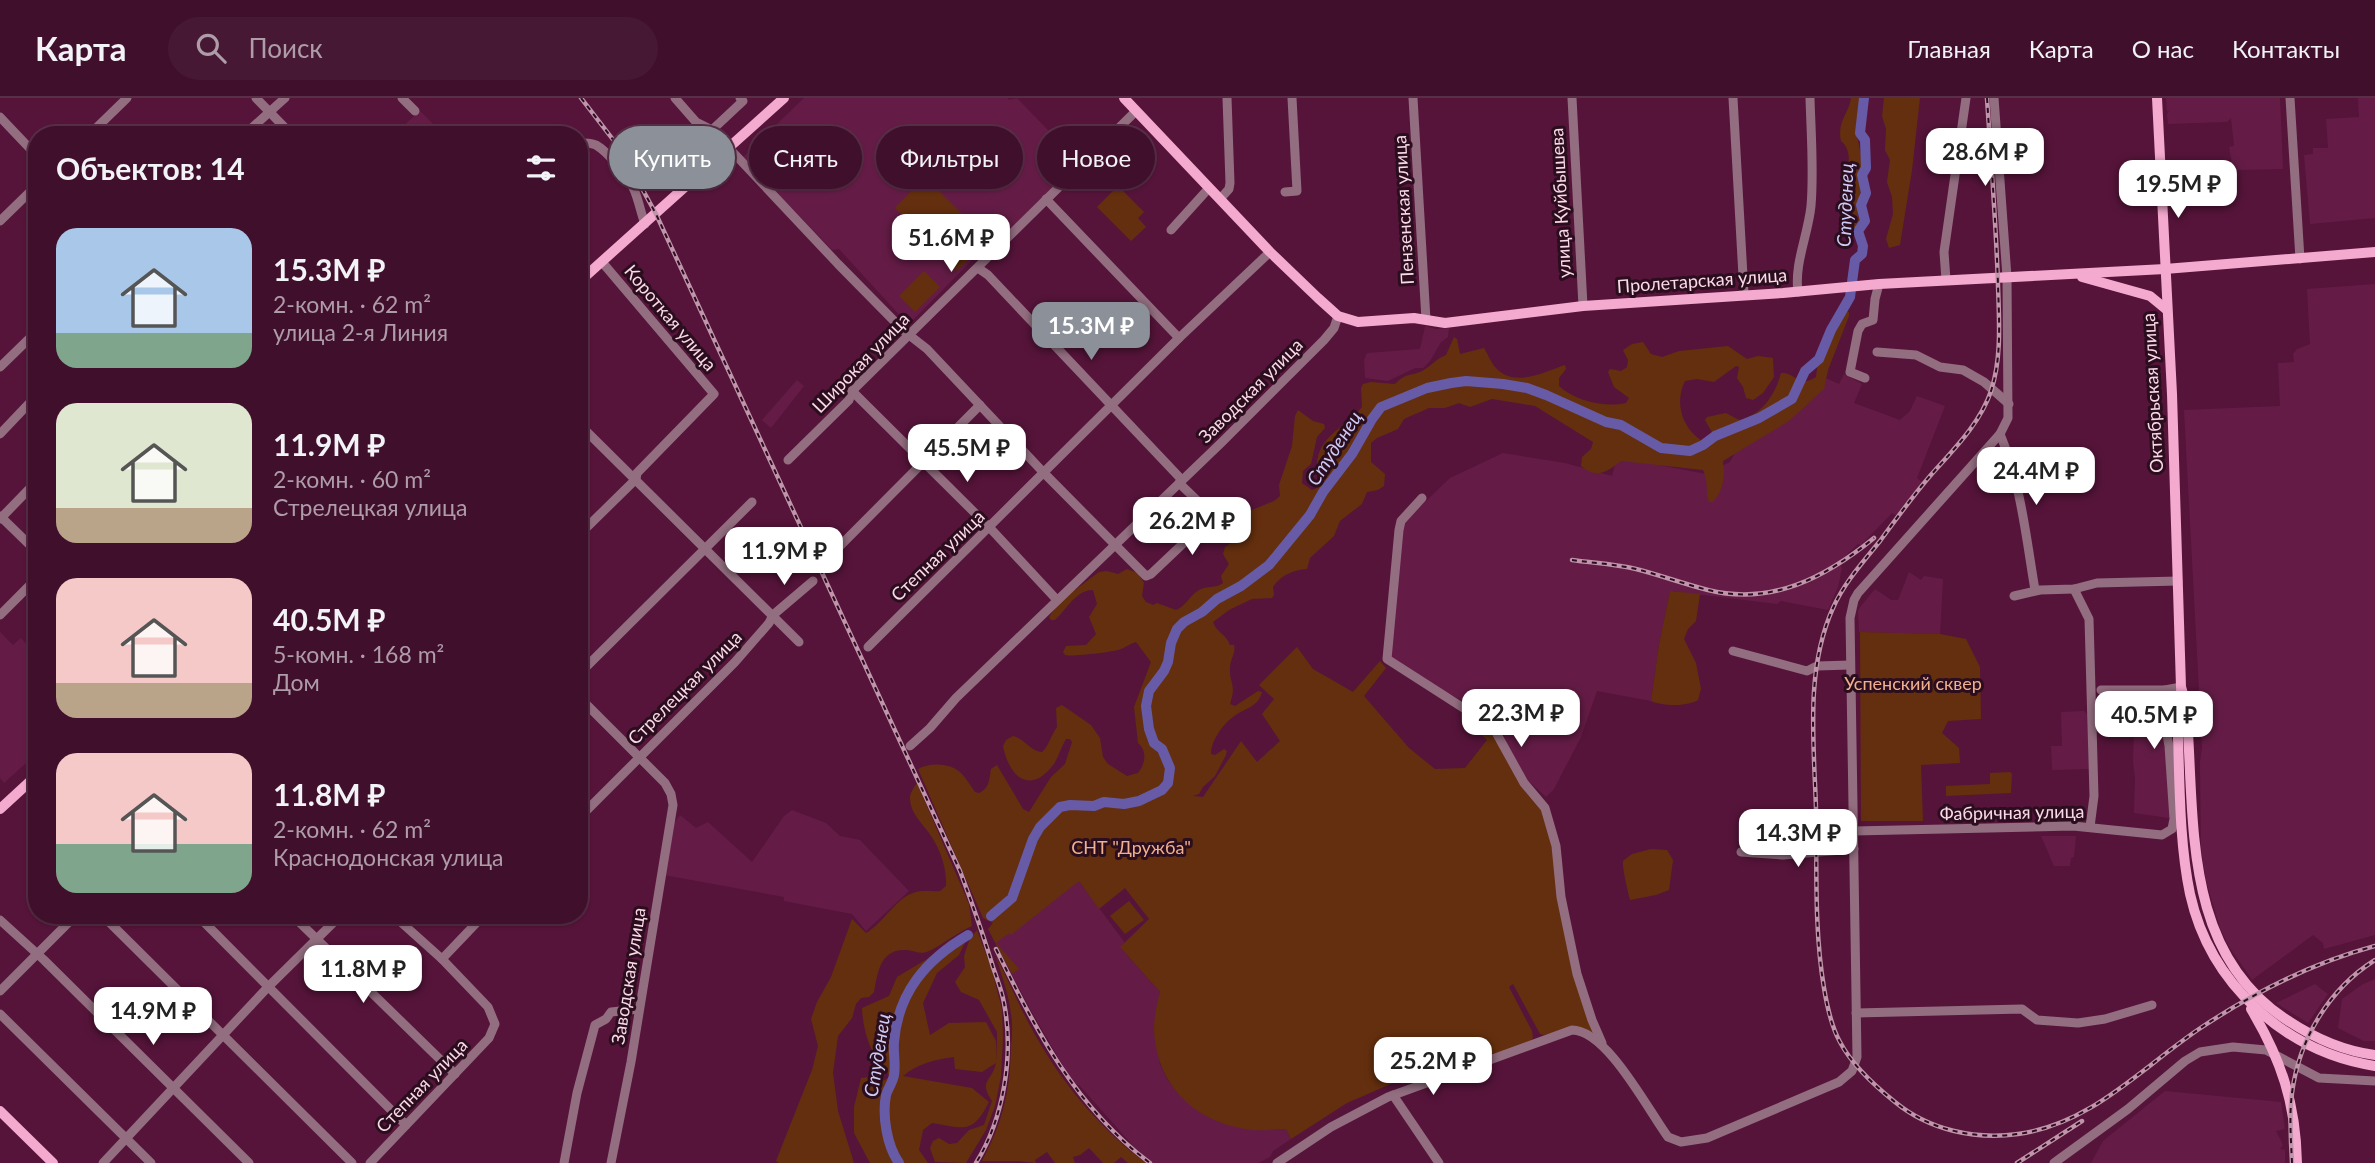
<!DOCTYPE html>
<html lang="ru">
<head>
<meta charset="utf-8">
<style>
  :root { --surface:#400f2c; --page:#471834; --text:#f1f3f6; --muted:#ae9ca9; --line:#592f48; --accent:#8c9099 }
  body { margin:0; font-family:Lato,sans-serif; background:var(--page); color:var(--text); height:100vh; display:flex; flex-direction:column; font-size:26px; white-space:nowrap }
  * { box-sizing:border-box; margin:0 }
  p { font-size:23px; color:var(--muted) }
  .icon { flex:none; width:38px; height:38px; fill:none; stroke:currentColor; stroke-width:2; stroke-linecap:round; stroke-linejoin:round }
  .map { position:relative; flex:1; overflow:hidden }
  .side { position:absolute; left:28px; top:28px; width:560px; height:798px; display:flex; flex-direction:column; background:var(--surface); border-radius:28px; box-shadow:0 2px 5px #0004,0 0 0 2px var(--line) }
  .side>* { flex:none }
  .top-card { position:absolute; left:609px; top:28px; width:665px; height:63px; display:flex; gap:14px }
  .price { position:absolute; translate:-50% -60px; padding:0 16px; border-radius:14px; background:#fff; color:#222; font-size:23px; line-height:46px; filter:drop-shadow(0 2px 4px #0008) }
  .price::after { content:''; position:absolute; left:50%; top:42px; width:21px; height:16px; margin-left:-10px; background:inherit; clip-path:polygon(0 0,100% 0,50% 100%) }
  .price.current { background:var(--accent); color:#fff }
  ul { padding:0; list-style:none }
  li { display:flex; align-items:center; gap:21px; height:175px; padding:0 28px }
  li span { display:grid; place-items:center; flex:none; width:196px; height:140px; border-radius:21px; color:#555 }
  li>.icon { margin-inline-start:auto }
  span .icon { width:84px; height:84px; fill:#fffc; stroke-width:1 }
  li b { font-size:30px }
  h2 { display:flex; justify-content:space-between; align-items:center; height:84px; padding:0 28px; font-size:30px }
  .tag { padding:0 24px; border-radius:32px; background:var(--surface); box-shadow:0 2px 5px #0004,0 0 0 2px var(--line); font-size:24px; line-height:63px }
  .tag.current { background:var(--accent); color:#fff }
  header { display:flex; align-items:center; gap:42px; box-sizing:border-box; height:98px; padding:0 35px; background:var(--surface); border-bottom:2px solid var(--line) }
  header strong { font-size:33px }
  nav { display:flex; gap:38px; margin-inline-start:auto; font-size:24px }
  .search { width:490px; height:63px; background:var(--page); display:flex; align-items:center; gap:18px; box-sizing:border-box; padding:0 24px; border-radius:38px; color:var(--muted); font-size:26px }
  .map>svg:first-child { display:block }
  .built { fill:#641c46 }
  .green { fill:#642f0e }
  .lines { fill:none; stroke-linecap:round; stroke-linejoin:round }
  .river { stroke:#675ba7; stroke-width:10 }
  .minor { stroke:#936e80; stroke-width:9 }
  .major { stroke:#f4a9ce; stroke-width:10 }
  .rail-casing { stroke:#c194ab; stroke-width:4.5 }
  .rail { stroke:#2b0e1e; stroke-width:2; stroke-dasharray:5; stroke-linecap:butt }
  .labels { text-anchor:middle; stroke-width:6; stroke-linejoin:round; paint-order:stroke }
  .street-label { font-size:18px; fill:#fad9e8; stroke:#2b0e1e }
  .park-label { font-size:18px; fill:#f1b18f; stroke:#2b0e1e }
  .water-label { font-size:19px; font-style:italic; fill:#cecbf6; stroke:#2b0e1e }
</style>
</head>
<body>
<header>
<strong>Карта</strong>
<div class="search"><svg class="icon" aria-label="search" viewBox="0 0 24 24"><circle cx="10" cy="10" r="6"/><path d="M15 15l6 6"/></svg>Поиск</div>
<nav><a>Главная</a><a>Карта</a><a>О нас</a><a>Контакты</a></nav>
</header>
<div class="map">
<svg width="2375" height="1065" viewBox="0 0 2375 1065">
  <rect width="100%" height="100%" fill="#56143a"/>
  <g class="built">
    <path d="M804,0H1007L1009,2L1017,0L1073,58L1080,62L995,146L991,143L913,222H904L839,151L832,152L743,59Z"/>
    <path d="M2166,0H2280L2283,71L2233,72L2229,49L2234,48L2231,20L2227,24L2168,26L2167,16L2169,13H2167Z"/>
    <path d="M2358,0H2375V120L2310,126L2304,57L2313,56V50H2328L2326,21L2359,19Z"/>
    <path d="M420,13L444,37H393Z"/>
    <path d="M2375,186V837L2324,851L2323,845L2313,837L2252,882L2228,847L2220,830L2206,783L2201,750L2200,665L2202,649L2184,312L2280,308L2278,265L2294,264L2293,256L2297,251L2310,246L2307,191Z"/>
    <path d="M1425,228L1436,231L1449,230L1448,239L1441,244L1430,263L1423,270H1415L1388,283L1365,280L1364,262L1367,255L1420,251Z"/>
    <path d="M1844,276L1862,286L1854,305L1900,322L1910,313L1917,298L1945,308L1917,380L1922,384L1896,417L1892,415L1861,447L1858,446L1839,464L1842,470L1838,489L1828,512L1781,503L1777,506L1670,493L1659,546L1651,603L1597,593L1581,639L1554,691L1546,699L1523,678L1506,647L1501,624L1399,568L1390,557L1403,425L1450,380L1503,355L1565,365L1612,378L1617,359L1706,376L1730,364L1738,349L1819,277L1839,286Z"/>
    <path d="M797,282L804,288L771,330L762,322Z"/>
    <path d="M1909,474L1921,482L1924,478L1943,481L1940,536L1859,534L1858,513L1861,508L1875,491L1891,502H1898Z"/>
    <path d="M0,534L13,547L21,540L37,558V655L4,685L0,680Z"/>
    <path d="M2156,608L2166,656L2171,718L2169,720L2134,715L2135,680L2133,664L2134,630H2138V623L2145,622L2144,610Z"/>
    <path d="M2084,613L2088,617L2089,671L2052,672L2051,648H2062L2061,614Z"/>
    <path d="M792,712L826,725L840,738L860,742L909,793L866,833L852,816L784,803V799L664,777L674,725L680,717L696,730L708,724L752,764L784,718Z"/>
    <path d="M2041,738H2076L2074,759L2071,760L2070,768H2054Z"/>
    <path d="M1059,756L1125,845L1121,850L1160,894L1154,930L1160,966L1167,981L1177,994L1255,1032L1286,1031L1291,1041L1273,1053L1270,1059L1258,1065H1153L1136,1051L1080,988L1072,983L1030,911L988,831L1031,782Z"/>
    <path d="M2375,881V943H2364L2338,930L2342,901L2363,886Z"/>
    <path d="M2315,886L2328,896L2308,925L2276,905Z"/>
    <path d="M2165,993L2281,1004L2285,1031L2276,1033L2283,1047L2280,1051L2285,1052V1065H2091L2103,1043Z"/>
  </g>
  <g class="green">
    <path d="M1851,0H1862L1856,33L1861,57L1862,88L1857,108L1859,124L1856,137L1849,138L1848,124L1843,120L1847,101L1843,87C1848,74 1854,53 1841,43C1837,22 1849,16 1851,0Z"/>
    <path d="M1884,0H1920L1912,72L1900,147L1889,150L1886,141L1893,116L1892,99L1887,84L1890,62L1885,52L1886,31L1882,18Z"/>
    <path d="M925,79L988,142L957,173L895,110Z"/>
    <path d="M1118,88L1144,114L1138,120L1146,129L1131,143L1097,109Z"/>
    <path d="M924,173L940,189L915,214L899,198Z"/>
    <path d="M1846,214H1849V218L1828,272L1824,291L1789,323L1723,363C1725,379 1724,391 1713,404H1709C1705,394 1709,384 1703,372L1621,363C1608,373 1597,382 1581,368L1582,359L1591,351L1593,344L1535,308L1492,301L1470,309L1459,305L1445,310H1429L1404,321L1398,331L1377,340L1371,345V364L1385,376L1384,388L1378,392L1367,394L1362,406L1340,423L1334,438L1310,460L1307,471C1293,472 1281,477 1273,489L1274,497L1272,500L1252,501L1229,512L1213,524C1217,535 1226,536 1230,547H1234C1236,556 1230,561 1230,570C1229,586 1237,585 1230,606L1235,608L1258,593L1262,594C1258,610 1244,610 1233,619C1222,627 1211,643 1211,656L1215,657L1224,651L1227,653L1226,657L1215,678L1203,689L1199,696L1193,698L1203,699L1241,643L1257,664L1280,643L1262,616L1274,601L1259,587L1297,549L1313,571L1353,594L1380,563L1386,570L1364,598L1409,650L1435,671L1465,670L1487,642L1480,635L1486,628L1541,711L1546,724L1594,935L1575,929L1544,937L1540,936L1513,886L1509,889L1532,933L1533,939L1531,943L1413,984L1404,966L1389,976L1393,985L1347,1005L1291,1041L1286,1031C1275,1031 1264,1033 1253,1032C1197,1026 1156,989 1154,931C1154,919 1157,905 1160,894L1120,849L1149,821L1125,790L1099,811L1079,783L1011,837L1009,835L996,845L1019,871L1012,876L988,831L993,825L983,820L918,671C930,664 951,665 961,675C966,680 971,688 975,694L979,695C990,690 989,681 991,671L997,667L1023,711L1029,714L1051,679L1065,666L1072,644L1070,641H1066C1061,649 1059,658 1054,666C1030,698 1009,679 1003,648L1006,642L1013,638C1025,641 1031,654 1042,654C1049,648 1051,637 1057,629L1056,610L1062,607L1091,627L1100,640L1103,659L1108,666L1127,678L1138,675C1145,666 1148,654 1138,645L1134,609L1151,564L1136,544C1131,545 1126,549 1121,551C1115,554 1070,559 1065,557L1063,554L1066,548L1086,547L1096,536L1089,519L1097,506L1093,492C1077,491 1066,512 1055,522H1051L1049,519L1060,503L1099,474L1107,473L1118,476L1127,471L1138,475L1144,485L1142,498L1146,504L1153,507L1157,505L1176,512C1186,508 1190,497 1199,492C1208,487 1215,491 1223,485L1221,478L1229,466L1223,456L1225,449L1231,445L1228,438L1229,434H1240L1246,424L1244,417L1247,414L1274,403L1280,398L1279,387L1292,348L1295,318L1298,312L1313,323L1324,326L1325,330L1317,339L1311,366L1303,373L1302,385L1312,392C1320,390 1325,384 1325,376L1317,369C1316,339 1346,329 1362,309L1361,290L1363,286L1371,284L1395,286C1407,274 1409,279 1422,273C1430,269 1437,260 1446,257L1454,239L1457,241L1460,256L1484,250C1488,256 1491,265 1496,270C1514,290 1544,274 1565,267L1566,271L1559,280V288C1575,303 1605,310 1626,305L1629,300L1614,289L1608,274L1610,271L1621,273L1627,269L1628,262L1623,252L1632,246L1643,244L1651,256L1662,259L1679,253L1728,248L1747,261L1758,258L1773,260L1774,279L1763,295L1753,302L1746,300L1743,289L1737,280L1739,269L1736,268L1714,284L1697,281L1685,283C1673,307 1684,335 1708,346L1711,345L1714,338L1705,322L1707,319L1726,315L1739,322C1762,317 1775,297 1781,275C1796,274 1798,291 1816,279L1819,253Z"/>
    <path d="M1670,493L1700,496L1696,523L1688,531L1684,541L1696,565L1701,591L1698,602C1686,609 1663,608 1651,603L1659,546Z"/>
    <path d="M1860,534L1940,536L1966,541L1980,569L1981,621L1948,623L1942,635L1959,650L1960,665L1921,667L1923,723H1861Z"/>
    <path d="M2010,674L2012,676L2011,695L1946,698V688L1990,686V675Z"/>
    <path d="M917,685L969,806L972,828C956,835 944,846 929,853C921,857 915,853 907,852C880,850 878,874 874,894L869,899L861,900L856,906L852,920L838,938L833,975L838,1013L854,1065H779L776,1063L812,972L818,948L811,921L817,904L831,879L852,821L866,835C884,825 896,799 916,794C923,792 933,794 940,793L946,788C947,767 938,745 925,730C918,721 910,712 910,700C910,694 914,690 917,685Z"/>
    <path d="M1651,751L1667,752L1673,762L1669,792L1656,797L1630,802C1628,794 1622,770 1623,763L1632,756Z"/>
    <path d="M1129,803L1144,822L1125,836L1110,818Z"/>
    <path d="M977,832L991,869L1002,911L1003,940L1001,979L995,1008L986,1032L966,1065L935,1064L930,1050L933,1043L939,1040L949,1046L957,1045L969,1032L984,1027L992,1003C978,982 992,984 996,965L982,974L955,971L954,959C936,961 917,966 903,978L972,990L989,1004C972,1037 965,1030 932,1025L923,1032L919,1052L928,1065H870L854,1035V1009L861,980L877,978L885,982L890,978C872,961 863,935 862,910L889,898L897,879L927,861L950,842L968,838L959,857L937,875L923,905L930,937L949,925L986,924L996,943L997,962V934L979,902L961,894L955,884L965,869L964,858L970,840Z"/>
    <path d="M996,858C1009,884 1020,910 1034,935C1062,985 1100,1031 1146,1065H1128L1121,1059L1114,1065H1103L1089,1050L1080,1057L1073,1059L1075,1065H1055L1047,1054L1035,1062L1036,1065L1019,1063H982C1003,1024 1010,993 1011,949C1012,938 1013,927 1011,916C1009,896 1001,877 996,858Z"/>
  </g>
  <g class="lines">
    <g class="river">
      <path d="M991,818L1012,800L1033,741L1040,729L1060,709L1070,707L1094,708L1104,704L1124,706L1139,703L1162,692L1168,685L1170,670L1162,651L1154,645L1149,631L1146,608L1149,593L1164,573L1168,564L1171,545L1177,531L1184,524L1202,514L1217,501L1241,488L1269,467L1310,417L1323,394L1352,356L1372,321L1381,309L1427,290L1451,285L1466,283L1503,286L1527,290L1546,297L1606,324L1621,327L1661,350L1690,353L1703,347L1715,338L1759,320L1792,301L1805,273L1819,261L1831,232L1850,199L1855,162L1862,156L1863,148L1858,133L1865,123L1861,107L1866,95L1862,77L1866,70L1865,42L1860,35L1864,0"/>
      <path d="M899,1065C887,1048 882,1018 886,997C888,990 893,984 894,977C896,966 893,955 894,944C898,894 926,862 968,837"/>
    </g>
    <g class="minor">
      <path d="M256,0L292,37"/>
      <path d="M402,0L415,13"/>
      <path d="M675,0L696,24L712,32L838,166L904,233L927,251L1044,375L1146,478L1151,476L1209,421L1206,411L1179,385"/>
      <path d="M1413,0L1426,222"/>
      <path d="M1572,0L1583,208"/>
      <path d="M1733,0L1744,196"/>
      <path d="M2290,0L2300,161"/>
      <path d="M0,19L37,58"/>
      <path d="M712,32L743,3L740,0"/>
      <path d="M89,37L127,0"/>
      <path d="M244,37L285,0"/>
      <path d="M579,45C585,45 590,44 596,47C608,54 630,80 635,94C639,104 641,115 645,126"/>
      <path d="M1285,94L1297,93L1292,0"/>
      <path d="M1046,101L1179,240"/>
      <path d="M1220,101L1229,91L1230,85L1227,0"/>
      <path d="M0,123L37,87"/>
      <path d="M1171,132L1209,90"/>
      <path d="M978,170L988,177L1182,382"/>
      <path d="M1946,182L1944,154L1966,0"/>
      <path d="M1798,194C1794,166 1808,137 1811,108C1814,73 1811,36 1810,0"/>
      <path d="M1877,254L1916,257L1940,269L1963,272L1984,284L2009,306"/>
      <path d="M0,269L37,233"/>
      <path d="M1865,280L1850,274L1858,233L1862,226L1873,222L1875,201L1879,186"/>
      <path d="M852,293L990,430L1057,502"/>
      <path d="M579,326L799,544"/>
      <path d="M0,336L37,297"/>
      <path d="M2000,336C2021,386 2026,439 2035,492"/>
      <path d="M788,362L849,302L852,293L1136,13"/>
      <path d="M1422,400L1401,423L1399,432L1387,561L1493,629L1524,685L1545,710L1556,748L1561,799L1577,876L1592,922L1602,945"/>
      <path d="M0,418L37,454"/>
      <path d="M0,421L37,383"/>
      <path d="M579,437L636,381L637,375L714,296L602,164"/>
      <path d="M827,461L980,307"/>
      <path d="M2074,491L2089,521L2094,698L2090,729"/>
      <path d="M2014,498L2040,492L2074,491L2097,485L2178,483"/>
      <path d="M0,517L37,480"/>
      <path d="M868,549L1179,240L1270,154"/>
      <path d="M1733,553L1807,573L1817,568L1850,567"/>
      <path d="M579,576L752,404"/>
      <path d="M2101,592H2165L2181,589"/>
      <path d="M579,599L665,685L671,696L673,707L631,964L611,1065"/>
      <path d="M910,648L930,630L956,600L1222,344L1324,242L1334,230L1338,218"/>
      <path d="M579,720L735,564L769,525L773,517L813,483"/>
      <path d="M1854,733L2073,728L2162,737L2172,731L2174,721L2169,648L2161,606V598L2165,592"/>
      <path d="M1741,754L1783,757L1854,751"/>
      <path d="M102,817L352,1065"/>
      <path d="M197,817L406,1027"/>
      <path d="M292,817L455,976"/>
      <path d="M0,822L44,862L249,1065"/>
      <path d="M442,861L484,817"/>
      <path d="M0,893L76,817"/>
      <path d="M1856,915L2022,911L2037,922L2078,925L2105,921L2152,907"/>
      <path d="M0,916L151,1065"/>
      <path d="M1393,997L1439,1065"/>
      <path d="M103,1065L268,889L341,817"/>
      <path d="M370,1065L489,940L495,926L488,909L442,861L393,817"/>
      <path d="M564,1065L577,995L595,927L606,921L611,914L639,911"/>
      <path d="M1277,1065L1331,1029L1388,999L1572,932C1607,932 1648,1012 1668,1039L1681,1044L1707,1040L1839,984L1852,973L1857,959L1850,520L1854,502L1858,495L2000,336L2008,320L2007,179L1994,0"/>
      <path d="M2054,1065L2128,1011L2185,963L2200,954L2233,949L2266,952L2319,980L2375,983"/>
    </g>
    <g class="major">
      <path d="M1124,0L1270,154L1318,200L1338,218L1358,224L1414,220L1445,225L1583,208L1783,195L1879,186L2165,171L2375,154"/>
      <path d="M2157,0L2172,296L2181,589L2186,606C2196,716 2179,852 2287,922C2314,940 2343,953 2375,957"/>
      <path d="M2082,179L2150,198L2167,212"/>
      <path d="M579,184L784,0"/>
      <path d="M2181,593L2177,615C2180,673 2178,739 2190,796C2210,886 2285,954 2375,968"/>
      <path d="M0,711L37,677"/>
      <path d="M2251,911C2281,961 2296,1006 2297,1065"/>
      <path d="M0,1013L53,1065"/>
    </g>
    <defs>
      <g id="rail">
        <path d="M581,0L621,52L656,116L960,773C972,805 983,836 993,869C997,881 1002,893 1004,905C1014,957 1004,1020 976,1065"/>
        <path d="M1987,0C1991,62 1996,125 1998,187C1999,221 2002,260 1991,293C1980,326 1952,353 1930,378C1912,399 1896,421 1880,443C1863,464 1844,485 1833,510C1805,572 1814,645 1816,711C1817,771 1814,831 1824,890C1827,908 1831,928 1840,944C1852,967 1875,988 1895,1004C1929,1032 1975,1042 2018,1036C2091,1026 2140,971 2199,931C2253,895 2312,865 2375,848"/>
        <path d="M1572,462C1593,465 1615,466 1636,471C1660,477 1684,486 1708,492C1772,508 1826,479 1874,440"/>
        <path d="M996,851C1036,932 1075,1009 1150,1065"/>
        <path d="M2017,1065L2082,1023"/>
        <path d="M2292,1065C2291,1042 2289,1018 2292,995C2299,941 2329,891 2375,862"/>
      </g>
    </defs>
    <use href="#rail" class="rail-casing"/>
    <use href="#rail" class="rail"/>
  </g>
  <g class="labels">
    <g class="street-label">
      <text transform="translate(1561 105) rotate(-93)" y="6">улица Куйбышева</text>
      <text transform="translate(1404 112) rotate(-93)" y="6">Пензенская улица</text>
      <text transform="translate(1702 183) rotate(-4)" y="6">Пролетарская улица</text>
      <text transform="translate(670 220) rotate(50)" y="6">Короткая улица</text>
      <text transform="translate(861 265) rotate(-46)" y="6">Широкая улица</text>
      <text transform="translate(1251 293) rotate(-45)" y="6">Заводская улица</text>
      <text transform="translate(2153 295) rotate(-93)" y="6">Октябрьская улица</text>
      <text transform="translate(938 458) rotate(-44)" y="6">Степная улица</text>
      <text transform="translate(685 590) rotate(-45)" y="6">Стрелецкая улица</text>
      <text transform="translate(2012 715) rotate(-1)" y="6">Фабричная улица</text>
      <text transform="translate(629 878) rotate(-81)" y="6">Заводская улица</text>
      <text transform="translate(422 988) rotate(-46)" y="6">Степная улица</text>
    </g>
    <g class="park-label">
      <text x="1913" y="592">Успенский сквер</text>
      <text x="1131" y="756">СНТ "Дружба"</text>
    </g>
    <g class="water-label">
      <text transform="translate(1845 107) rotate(-88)" y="7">Студенец</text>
      <text transform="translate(1334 350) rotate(-57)" y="7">Студенец</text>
      <text transform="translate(877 957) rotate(-81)" y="7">Студенец</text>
    </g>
  </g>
</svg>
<b class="price" style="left:1985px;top:90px">28.6M ₽</b>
<b class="price" style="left:2178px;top:122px">19.5M ₽</b>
<b class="price" style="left:951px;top:176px">51.6M ₽</b>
<b class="price current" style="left:1091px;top:264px">15.3M ₽</b>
<b class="price" style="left:967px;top:386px">45.5M ₽</b>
<b class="price" style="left:2036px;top:409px">24.4M ₽</b>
<b class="price" style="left:1192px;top:459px">26.2M ₽</b>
<b class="price" style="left:784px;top:489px">11.9M ₽</b>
<b class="price" style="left:1521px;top:651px">22.3M ₽</b>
<b class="price" style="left:2154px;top:653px">40.5M ₽</b>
<b class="price" style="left:1798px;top:771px">14.3M ₽</b>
<b class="price" style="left:363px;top:907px">11.8M ₽</b>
<b class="price" style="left:153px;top:949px">14.9M ₽</b>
<b class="price" style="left:1433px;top:999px">25.2M ₽</b>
<div class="top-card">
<a class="tag current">Купить</a>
<a class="tag">Снять</a>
<a class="tag">Фильтры</a>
<a class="tag">Новое</a>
</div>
<section class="side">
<h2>Объектов: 14<svg class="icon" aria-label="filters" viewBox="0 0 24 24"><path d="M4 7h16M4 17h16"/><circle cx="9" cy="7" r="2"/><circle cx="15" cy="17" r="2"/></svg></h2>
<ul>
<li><span style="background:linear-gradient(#a9c7e8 75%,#7fa58c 0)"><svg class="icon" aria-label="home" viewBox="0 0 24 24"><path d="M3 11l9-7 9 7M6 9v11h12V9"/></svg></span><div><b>15.3M ₽</b><p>2-комн. · 62 m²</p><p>улица 2-я Линия</p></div></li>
<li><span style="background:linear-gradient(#dfe7d0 75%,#b9a48a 0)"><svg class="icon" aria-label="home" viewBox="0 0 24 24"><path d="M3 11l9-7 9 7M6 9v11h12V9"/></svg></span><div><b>11.9M ₽</b><p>2-комн. · 60 m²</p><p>Стрелецкая улица</p></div></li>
<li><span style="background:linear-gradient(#f6c9c9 75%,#b9a48a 0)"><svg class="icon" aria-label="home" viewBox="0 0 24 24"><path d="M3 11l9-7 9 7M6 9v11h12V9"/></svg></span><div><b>40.5M ₽</b><p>5-комн. · 168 m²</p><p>Дом</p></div></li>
<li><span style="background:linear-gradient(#f6c9c9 65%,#7fa58c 0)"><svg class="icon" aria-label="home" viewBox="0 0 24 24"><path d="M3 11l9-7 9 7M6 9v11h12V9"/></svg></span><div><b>11.8M ₽</b><p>2-комн. · 62 m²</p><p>Краснодонская улица</p></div></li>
</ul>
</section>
</div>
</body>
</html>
